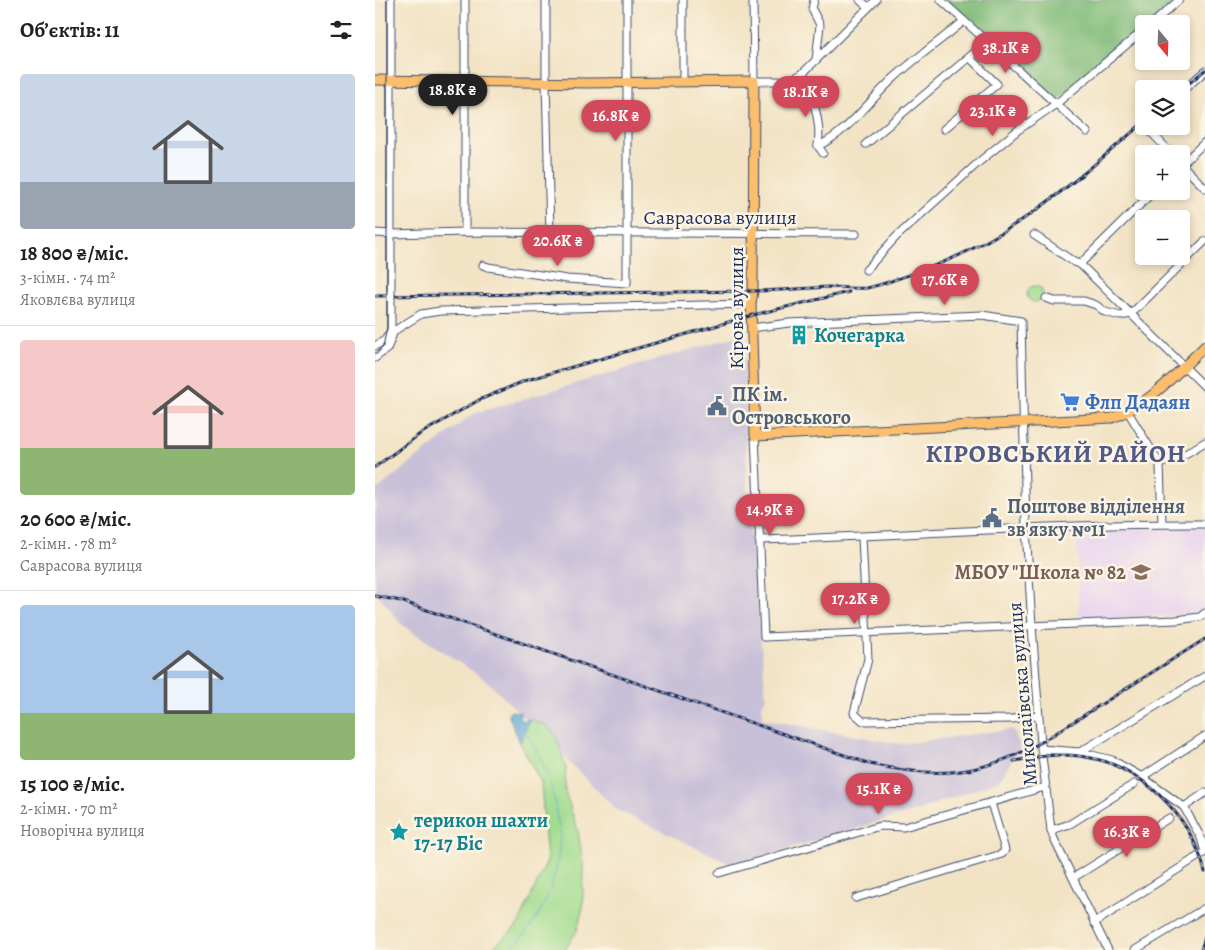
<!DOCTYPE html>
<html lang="uk">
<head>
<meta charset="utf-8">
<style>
  :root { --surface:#fff; --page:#f2f2f2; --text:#202124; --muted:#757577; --line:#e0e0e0; --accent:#d1495b }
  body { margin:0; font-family:Alegreya,serif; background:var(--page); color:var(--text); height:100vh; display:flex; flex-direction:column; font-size:19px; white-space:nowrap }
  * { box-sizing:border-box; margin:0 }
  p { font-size:16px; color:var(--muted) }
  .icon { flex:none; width:28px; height:28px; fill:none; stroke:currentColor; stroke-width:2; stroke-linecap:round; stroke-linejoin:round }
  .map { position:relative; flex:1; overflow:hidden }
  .details { display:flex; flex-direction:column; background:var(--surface); width:375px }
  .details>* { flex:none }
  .needle { width:32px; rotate:161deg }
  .controls { position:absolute; left:760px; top:15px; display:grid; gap:10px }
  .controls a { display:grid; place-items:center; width:55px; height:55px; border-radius:5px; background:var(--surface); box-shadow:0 2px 8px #0003; font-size:25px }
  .price { position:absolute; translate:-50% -42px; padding:0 11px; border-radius:18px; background:var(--accent); color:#fff; font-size:16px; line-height:32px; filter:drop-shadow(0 1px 2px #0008) }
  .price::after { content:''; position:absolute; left:50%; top:30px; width:15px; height:11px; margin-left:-8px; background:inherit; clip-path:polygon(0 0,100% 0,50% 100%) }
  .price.active { background:#222; color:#fff }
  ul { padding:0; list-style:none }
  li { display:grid; align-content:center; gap:10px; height:265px; padding:0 20px }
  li+li { border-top:1px solid var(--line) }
  li span { display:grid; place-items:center; height:155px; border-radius:5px; color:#555 }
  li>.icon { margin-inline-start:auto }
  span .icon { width:90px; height:90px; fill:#fffc; stroke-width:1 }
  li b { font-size:21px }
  h2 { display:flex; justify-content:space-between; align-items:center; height:60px; padding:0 20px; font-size:21px }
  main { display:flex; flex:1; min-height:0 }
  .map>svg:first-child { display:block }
  .built { fill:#e6d2f0 }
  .industrial { fill:#c8bfd8 }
  .green { fill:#a2dc8f; stroke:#5e8676 }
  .forest { fill:#81bc7a; stroke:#4e766c }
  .water { fill:#5ca4d2; stroke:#3c6a98 }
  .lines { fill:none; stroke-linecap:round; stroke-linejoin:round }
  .stream { stroke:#5ca4d2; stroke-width:1 }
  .minor-casing { stroke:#3b4a6d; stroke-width:9 }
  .major-casing { stroke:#3b4a6d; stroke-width:11 }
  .minor { stroke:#fff; stroke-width:7 }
  .major { stroke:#fabe6d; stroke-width:9 }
  .tram { stroke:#1b2f5e; stroke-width:1 }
  .rail-casing { stroke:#1b2f5e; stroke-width:3 }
  .rail { stroke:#fcf5e5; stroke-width:1; stroke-dasharray:4; stroke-linecap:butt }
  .minor-bridge-casing { stroke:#3b4a6d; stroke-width:9; stroke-linecap:butt }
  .minor-bridge { stroke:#fff; stroke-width:7 }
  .labels { text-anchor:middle; stroke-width:5; stroke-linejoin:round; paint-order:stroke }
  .street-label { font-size:20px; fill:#1b2f5e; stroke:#fcf5e5 }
  .culture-label { font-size:20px; font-weight:bold; fill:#0d838f; stroke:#fcf5e5; text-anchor:start }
  .service-label { font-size:20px; font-weight:bold; fill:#4e5e75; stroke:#fcf5e5; text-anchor:start }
  .shop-label { font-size:20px; font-weight:bold; fill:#366cbe; stroke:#fcf5e5; text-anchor:start }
  .education-label { font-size:20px; font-weight:bold; fill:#785e54; stroke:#fcf5e5; text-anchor:end }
  .district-label { font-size:25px; font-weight:bold; letter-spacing:1px; fill:#515987; stroke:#fcf5e5 }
</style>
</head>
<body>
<main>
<section class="details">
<h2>Об’єктів: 11<svg class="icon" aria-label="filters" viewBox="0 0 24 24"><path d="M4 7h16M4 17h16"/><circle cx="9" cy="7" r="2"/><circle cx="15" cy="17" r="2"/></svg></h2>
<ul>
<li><span style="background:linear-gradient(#c9d6e8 70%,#9aa5b1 0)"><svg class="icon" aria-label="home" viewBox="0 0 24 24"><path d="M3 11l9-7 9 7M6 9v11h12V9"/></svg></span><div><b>18 800 ₴/міс.</b><p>3-кімн. · 74 m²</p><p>Яковлєва вулиця</p></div></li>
<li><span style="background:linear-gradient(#f6c9c9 70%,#8fb573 0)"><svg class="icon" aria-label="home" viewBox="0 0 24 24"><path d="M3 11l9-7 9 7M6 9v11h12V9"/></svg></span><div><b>20 600 ₴/міс.</b><p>2-кімн. · 78 m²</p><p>Саврасова вулиця</p></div></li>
<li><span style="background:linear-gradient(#a9c7e8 70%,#8fb573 0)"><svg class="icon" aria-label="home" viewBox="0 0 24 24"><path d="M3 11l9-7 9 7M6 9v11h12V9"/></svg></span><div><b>15 100 ₴/міс.</b><p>2-кімн. · 70 m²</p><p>Новорічна вулиця</p></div></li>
</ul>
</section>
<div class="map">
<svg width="830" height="950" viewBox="0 0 830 950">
  <rect width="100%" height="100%" fill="#fcf5e5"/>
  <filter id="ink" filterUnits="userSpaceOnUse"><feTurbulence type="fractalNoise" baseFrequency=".02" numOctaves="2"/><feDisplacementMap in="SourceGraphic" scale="10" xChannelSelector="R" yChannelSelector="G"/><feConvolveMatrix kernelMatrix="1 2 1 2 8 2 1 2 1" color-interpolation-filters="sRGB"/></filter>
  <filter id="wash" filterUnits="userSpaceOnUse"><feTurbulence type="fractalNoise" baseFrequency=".0096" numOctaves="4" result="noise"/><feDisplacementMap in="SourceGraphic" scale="20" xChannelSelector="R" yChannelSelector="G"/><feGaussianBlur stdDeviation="1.12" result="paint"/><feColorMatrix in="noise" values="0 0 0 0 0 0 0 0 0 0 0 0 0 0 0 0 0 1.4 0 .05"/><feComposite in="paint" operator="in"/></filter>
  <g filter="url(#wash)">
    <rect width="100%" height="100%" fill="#f2e3c5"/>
    <path class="built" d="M830,527L828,614L704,619L702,531Z"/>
    <path class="industrial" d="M369,334L372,488L391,698L387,705L388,719L525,744L638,729L645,747L624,781L543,810L358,865L242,810L112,681L26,624L0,590V491L98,414Z"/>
    <g class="green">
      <circle cx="660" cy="294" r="8"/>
      <path d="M155,719L165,724L169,723L181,736L191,768L190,791L203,831L208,862V908L202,931L190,950H115L143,925L172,861L166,783L145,743Z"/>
    </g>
    <path class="forest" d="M572,0H802L774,24H769V28L681,101Z"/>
    <path class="water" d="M135,711L145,712V717L149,721L155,719L145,743L133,714Z"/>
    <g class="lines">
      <path class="stream" d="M133,950C168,923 185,875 185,832C185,827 183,822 182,817C178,786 169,758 150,732"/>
    </g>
  </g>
  <g filter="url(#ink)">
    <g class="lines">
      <defs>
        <g id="minor">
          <path d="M171,0V82L175,233"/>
          <path d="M378,0L379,81H413L427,74L501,0"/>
          <path d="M439,0L437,9L445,25L441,60"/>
          <path d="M485,0L493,7"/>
          <path d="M566,0L712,132"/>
          <path d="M777,24L804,0"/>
          <path d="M427,74C437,97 447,120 443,146L448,153"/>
          <path d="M308,82V0"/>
          <path d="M806,92L830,71"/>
          <path d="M770,126L797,154"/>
          <path d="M569,129L622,84L595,58"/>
          <path d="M491,144L612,42"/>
          <path d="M443,146C474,132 495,99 520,77C542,57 566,40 589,21"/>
          <path d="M806,164L830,188"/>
          <path d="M806,165L830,142"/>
          <path d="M90,232V0"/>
          <path d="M0,233L16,234L90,232L481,234"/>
          <path d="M659,235L699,262L705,264L830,387"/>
          <path d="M705,264L779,191"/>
          <path d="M108,265L113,267L192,279L252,283V0"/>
          <path d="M491,270L521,237L604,162L643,130L681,104L769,30"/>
          <path d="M16,292V0"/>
          <path d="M671,298L679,301H709L721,305L730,312L745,316L756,314L830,241"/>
          <path d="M377,328L414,323L607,315L646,321L651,528L657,626L667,756L676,830L679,839L733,950"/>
          <path d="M0,346L10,340L16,331V299"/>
          <path d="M0,358L12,349L19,331L46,314L65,311L376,304"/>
          <path d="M753,412L785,464"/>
          <path d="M380,436L389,637L801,620L825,617L830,613"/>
          <path d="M787,524L785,464L812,453L830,442"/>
          <path d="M487,537L493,659L479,713L488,721L637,719L662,716"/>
          <path d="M384,540C533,536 681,523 830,524"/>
          <path d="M666,749L705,752L830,676"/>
          <path d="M705,752L737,760L767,777L809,807L826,838L830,852"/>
          <path d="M767,777L830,736"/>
          <path d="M809,807L830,793"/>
          <path d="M676,830L695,824L759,784"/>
          <path d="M344,873L505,826L529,827L670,787"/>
          <path d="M698,878L794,818"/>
          <path d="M481,898L627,854L630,850L616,803"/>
          <path d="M719,923L830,852"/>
          <path d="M760,950L830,908"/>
        </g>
        <path id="major" d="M0,80L213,83L379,81L378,291L376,304L380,436L737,418C774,405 803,372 830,346"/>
      </defs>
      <use href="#minor" class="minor-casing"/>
      <use href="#major" class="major-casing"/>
      <use href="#minor" class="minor"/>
      <use href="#major" class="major"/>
      <path class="tram" d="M0,356L8,347L12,327V0"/>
      <defs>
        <g id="rail">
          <path d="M806,90L830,70"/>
          <path d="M0,296L378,291C404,291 429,288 454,287C466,287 480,289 492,288C508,285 524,278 539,273C632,243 696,185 769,122"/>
          <path d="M0,467L45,434L104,400L152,380L378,315L474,292"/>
          <path d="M0,596L26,601L495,764C563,779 604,776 665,743L830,639"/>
          <path d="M639,761C661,757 682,753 704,756C764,762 816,815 830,872"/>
          <path d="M826,950L830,937"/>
        </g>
      </defs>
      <use href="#rail" class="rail-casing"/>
      <use href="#rail" class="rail"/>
      <defs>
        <path id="minor-bridge" d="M16,299V292"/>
      </defs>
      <use href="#minor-bridge" class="minor-bridge-casing"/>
      <use href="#minor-bridge" class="minor-bridge"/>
    </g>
  </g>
  <defs>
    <symbol id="building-bare" viewBox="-9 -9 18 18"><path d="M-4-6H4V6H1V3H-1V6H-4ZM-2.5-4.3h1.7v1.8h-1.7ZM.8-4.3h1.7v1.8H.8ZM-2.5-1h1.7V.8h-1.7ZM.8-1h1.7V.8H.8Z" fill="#0f9aa8" stroke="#fcf5e5" stroke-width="2.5" paint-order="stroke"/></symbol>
    <symbol id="supermarket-bare" viewBox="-9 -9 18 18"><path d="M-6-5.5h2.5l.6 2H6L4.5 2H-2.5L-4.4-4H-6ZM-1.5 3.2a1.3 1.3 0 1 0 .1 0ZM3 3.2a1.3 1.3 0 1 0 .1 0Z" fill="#3f7fe0" stroke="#fcf5e5" stroke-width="2.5" paint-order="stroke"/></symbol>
    <symbol id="civic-bare" viewBox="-9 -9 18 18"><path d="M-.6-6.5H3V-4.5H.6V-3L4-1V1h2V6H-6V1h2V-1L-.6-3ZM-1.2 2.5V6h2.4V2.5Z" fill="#5c6f8a" stroke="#fcf5e5" stroke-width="2.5" paint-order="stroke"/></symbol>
    <symbol id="school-bare" viewBox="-9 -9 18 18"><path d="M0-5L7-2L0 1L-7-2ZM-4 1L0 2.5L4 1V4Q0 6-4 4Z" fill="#8d6e63" stroke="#fcf5e5" stroke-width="2.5" paint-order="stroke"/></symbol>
    <symbol id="sight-bare" viewBox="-9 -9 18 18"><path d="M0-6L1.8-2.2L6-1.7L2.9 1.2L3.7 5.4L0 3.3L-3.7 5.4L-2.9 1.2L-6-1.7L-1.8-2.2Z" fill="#0f9aa8" stroke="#fcf5e5" stroke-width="2.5" paint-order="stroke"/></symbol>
  </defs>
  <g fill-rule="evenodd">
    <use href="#building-bare" x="410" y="321" width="28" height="28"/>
    <use href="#supermarket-bare" x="681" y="388" width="28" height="28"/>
    <use href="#civic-bare" x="328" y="392" width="28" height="28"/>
    <use href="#civic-bare" x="603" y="504" width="28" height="28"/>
    <use href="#school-bare" x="752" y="558" width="28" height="28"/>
    <use href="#sight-bare" x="10" y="818" width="28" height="28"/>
  </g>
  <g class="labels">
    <g class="street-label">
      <text x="345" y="224">Саврасова вулиця</text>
      <text transform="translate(361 308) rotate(-90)" y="7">Кірова вулиця</text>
      <text transform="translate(647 694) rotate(-95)" y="7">Миколаївська вулиця</text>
    </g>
    <g class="culture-label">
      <text x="439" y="342">Кочегарка</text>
      <text x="39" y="827">терикон шахти<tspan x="39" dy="23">17-17 Біс</tspan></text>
    </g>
    <g class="service-label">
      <text x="357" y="401">ПК ім.<tspan x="357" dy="23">Островського</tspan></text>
      <text x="632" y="513">Поштове відділення<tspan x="632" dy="23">зв'язку №11</tspan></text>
    </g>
    <g class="shop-label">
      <text x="710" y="409">Флп Дадаян</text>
    </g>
    <g class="education-label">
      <text x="751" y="579">МБОУ "Школа № 82</text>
    </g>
    <g class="district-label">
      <text x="681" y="462">КІРОВСЬКИЙ РАЙОН</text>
    </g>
  </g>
</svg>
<div class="controls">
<a><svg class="needle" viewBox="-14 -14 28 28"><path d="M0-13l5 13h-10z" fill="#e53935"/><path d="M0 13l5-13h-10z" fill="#757577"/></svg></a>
<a><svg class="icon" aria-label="layers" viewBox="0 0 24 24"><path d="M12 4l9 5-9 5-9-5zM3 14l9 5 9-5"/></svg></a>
<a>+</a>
<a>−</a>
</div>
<b class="price" style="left:631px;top:74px">38.1K ₴</b>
<b class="price active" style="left:78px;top:116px">18.8K ₴</b>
<b class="price" style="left:431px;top:118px">18.1K ₴</b>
<b class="price" style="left:618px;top:137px">23.1K ₴</b>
<b class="price" style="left:241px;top:142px">16.8K ₴</b>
<b class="price" style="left:183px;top:267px">20.6K ₴</b>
<b class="price" style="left:570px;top:306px">17.6K ₴</b>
<b class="price" style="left:395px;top:536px">14.9K ₴</b>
<b class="price" style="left:480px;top:625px">17.2K ₴</b>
<b class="price" style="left:504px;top:815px">15.1K ₴</b>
<b class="price" style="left:752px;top:858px">16.3K ₴</b>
</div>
</main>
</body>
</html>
